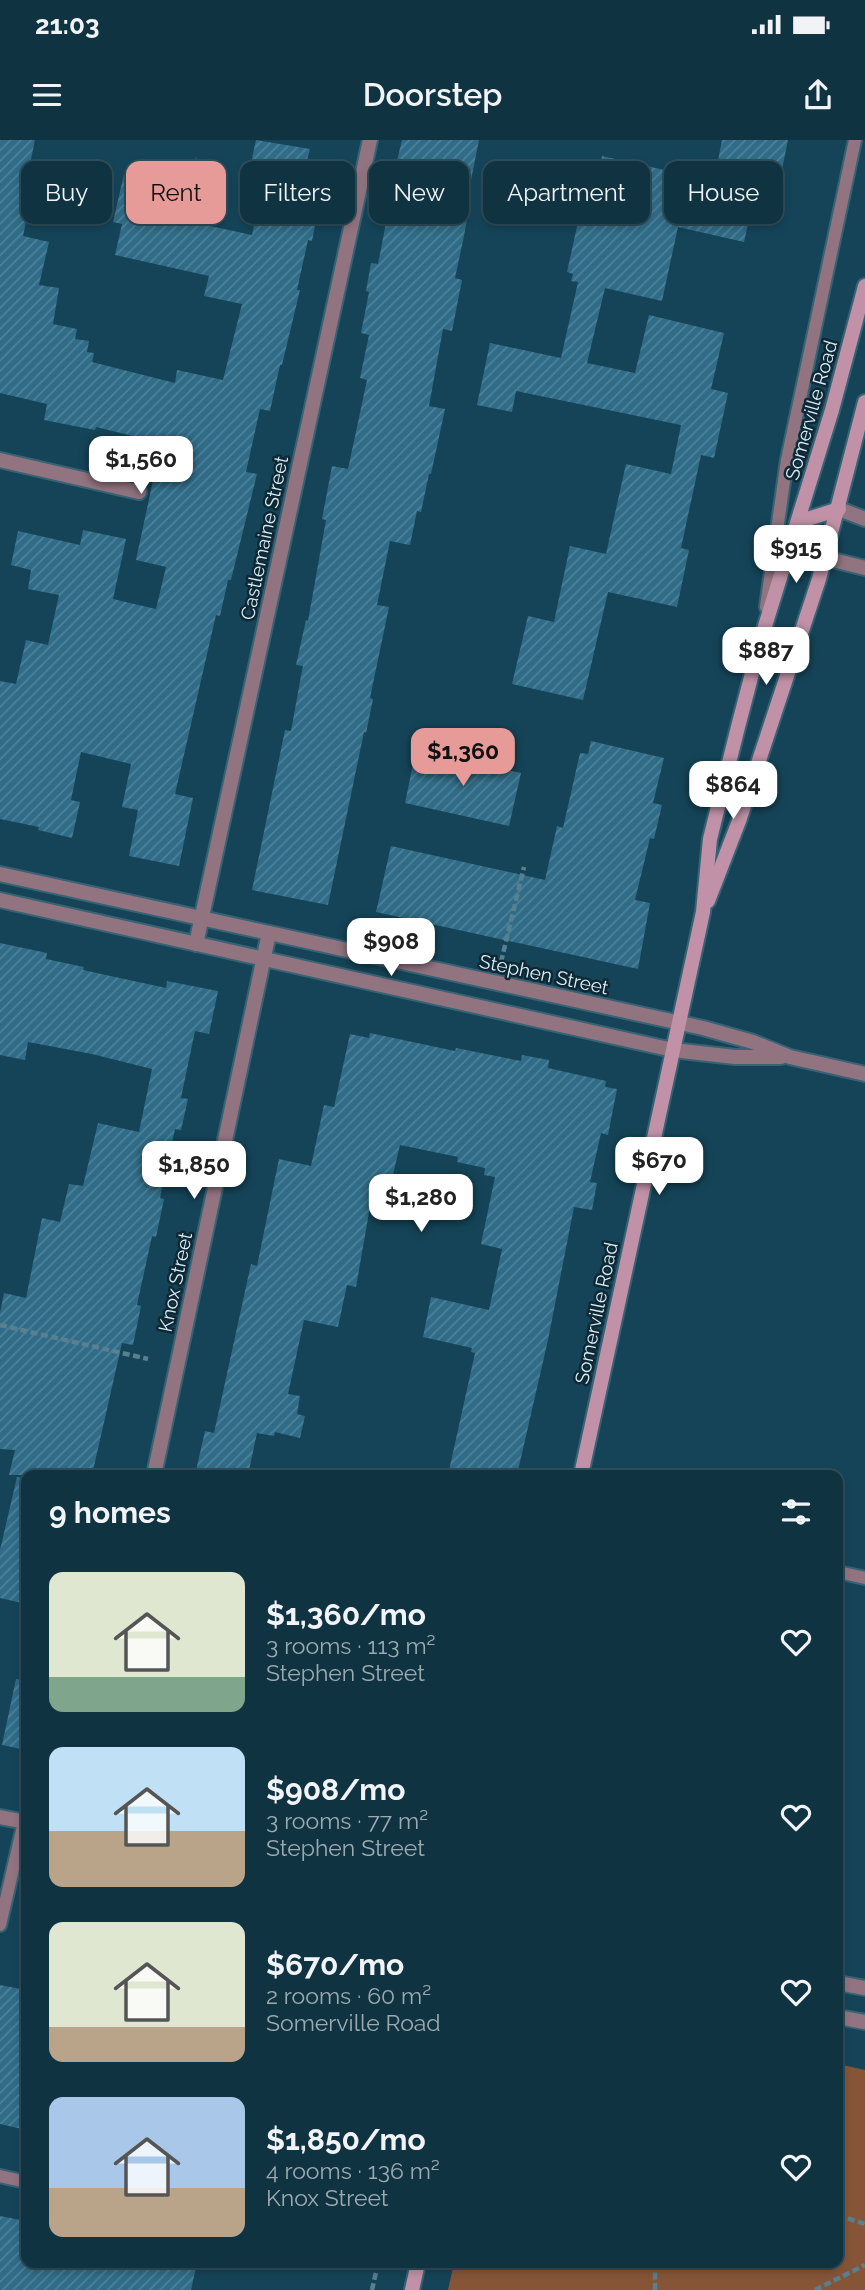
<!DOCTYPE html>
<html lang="en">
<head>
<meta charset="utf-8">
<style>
  :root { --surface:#103342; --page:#193b49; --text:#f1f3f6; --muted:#9caab2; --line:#304e5b; --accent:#e69b98 }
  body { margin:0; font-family:Raleway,sans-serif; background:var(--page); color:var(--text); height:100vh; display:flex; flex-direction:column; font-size:26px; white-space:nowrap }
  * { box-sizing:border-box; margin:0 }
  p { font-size:23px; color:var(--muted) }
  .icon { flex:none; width:38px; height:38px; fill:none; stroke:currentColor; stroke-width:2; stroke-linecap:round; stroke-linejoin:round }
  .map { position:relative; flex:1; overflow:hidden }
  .side { position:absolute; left:21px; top:1330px; width:822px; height:798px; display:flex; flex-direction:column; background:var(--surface); border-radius:14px; box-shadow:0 4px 10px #0003,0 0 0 2px var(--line) }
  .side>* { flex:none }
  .banner { position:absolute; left:21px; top:21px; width:824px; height:63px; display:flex; gap:14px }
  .price { position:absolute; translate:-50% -60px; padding:0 16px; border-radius:14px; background:#fff; color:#222; font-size:23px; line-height:46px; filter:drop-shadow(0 2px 4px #0008) }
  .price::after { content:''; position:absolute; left:50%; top:42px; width:21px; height:16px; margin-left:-10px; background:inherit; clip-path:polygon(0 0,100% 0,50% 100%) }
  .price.on { background:var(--accent); color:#111 }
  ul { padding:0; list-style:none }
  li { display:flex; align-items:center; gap:21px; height:175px; padding:0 28px }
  li span { display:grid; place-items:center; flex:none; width:196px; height:140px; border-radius:14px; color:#555 }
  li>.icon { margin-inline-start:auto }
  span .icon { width:84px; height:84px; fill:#fffc; stroke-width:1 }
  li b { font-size:30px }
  h2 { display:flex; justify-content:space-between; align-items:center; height:84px; padding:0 28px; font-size:30px }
  .pill { padding:0 24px; border-radius:14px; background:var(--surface); box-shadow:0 4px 10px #0003,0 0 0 2px var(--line); font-size:24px; line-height:63px }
  .pill.on { background:var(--accent); color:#111 }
  .status { display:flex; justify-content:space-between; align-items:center; height:49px; padding:0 35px; background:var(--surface); direction:ltr }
  .status svg { height:19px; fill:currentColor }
  header { display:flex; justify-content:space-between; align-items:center; height:91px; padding:0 28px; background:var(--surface); font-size:32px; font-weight:600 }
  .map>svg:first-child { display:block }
  .park { fill:#865538 }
  .building { fill:url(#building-hatch) }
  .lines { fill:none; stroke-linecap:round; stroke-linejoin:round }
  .service-casing { stroke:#386375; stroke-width:16 }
  .minor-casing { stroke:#386375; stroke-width:18 }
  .tertiary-casing { stroke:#386375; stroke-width:18 }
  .secondary-casing { stroke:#386375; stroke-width:18 }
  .path { stroke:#598091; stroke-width:4.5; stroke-dasharray:7 3.5; stroke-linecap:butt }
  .service { stroke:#927481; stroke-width:12 }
  .minor { stroke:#927481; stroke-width:14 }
  .tertiary { stroke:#927481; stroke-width:14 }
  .secondary { stroke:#c192a7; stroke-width:14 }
  .labels { text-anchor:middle; stroke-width:5; stroke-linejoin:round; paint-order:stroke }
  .street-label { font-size:19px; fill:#d7effb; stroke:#0f2834 }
</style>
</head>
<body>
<div class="status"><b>21:03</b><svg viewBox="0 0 49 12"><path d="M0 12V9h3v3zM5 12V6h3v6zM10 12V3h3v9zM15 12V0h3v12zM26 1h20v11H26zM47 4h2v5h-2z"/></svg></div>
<header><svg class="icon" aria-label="menu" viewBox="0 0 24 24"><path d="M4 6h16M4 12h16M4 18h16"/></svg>Doorstep<svg class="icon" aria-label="share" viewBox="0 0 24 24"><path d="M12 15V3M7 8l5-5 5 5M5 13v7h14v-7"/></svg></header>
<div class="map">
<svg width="865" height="2150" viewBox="0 0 865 2150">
  <defs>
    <pattern id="building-hatch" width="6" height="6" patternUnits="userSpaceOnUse" patternTransform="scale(1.75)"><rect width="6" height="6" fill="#306c87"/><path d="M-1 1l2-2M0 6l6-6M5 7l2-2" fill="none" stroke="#4d8199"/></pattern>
  </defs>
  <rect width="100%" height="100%" fill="#154458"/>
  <path class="park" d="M838,1924L865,1930V2150H448L454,2123H838Z"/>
  <g class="building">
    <path d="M0,0H35L21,67L29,68L23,96L49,102L39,145L59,148L53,184L77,189L75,199L89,201L87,212L94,213L92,222L175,243L177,230L223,240L242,164L204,156L209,136L115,115L122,84L113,82L124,34L170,45L197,17L182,80L252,95L262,44L247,41L256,0L310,9L306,24L316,26L307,63L319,66L312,101L308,100L297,150H300L282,225H280L270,271L260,269L246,332L257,334L231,440H228L220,476L216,475L175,654L193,658L179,726L129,716L138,670L122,667L131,624L81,612L71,660L80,662L72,698L38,690L39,687L0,679V541L16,544L26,500L48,505L59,455L28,449L31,430L11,425L18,391L80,405L83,390L126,399L113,459L156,469L166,427L136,420L161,303L96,287L95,290L44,280L47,264L0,253Z"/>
    <path d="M402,0H479L468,55L471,56L464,96L455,138L462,140L452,191L443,189L429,266L445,269L431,334H429L421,372L417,371L410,405L390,401L377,465L389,467L370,558L373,559L366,593L364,592L328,765L252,750L285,590L291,591L301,536L303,526L296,525L306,480L308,481L326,380L322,379L332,326L348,329L367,240L360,238L369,195L361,193L369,152L366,151L371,123L378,124L387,78L393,79L401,34L394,33Z"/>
    <path d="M722,0H788L781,34L760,30L744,102L678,87L662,161L605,148L587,223L635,233L649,175L724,193L711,249L728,253L714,318L701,315L681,408L689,410L677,467L608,452L583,560L512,544L528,476L554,482L570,406L606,414L626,324L671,334L681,285L516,251L512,272L477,265L490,203L561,218L578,142L571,141L573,134L567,132L582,64L538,54L546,19L600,31L602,16L669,31L681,33L682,28L715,36Z"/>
    <path d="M591,601L664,618L653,663L662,665L654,699L650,698L635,760L650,763L638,829L376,772L391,706L545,740L557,686L563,688L580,613L588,614Z"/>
    <path d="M416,610L521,633L509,686L405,663Z"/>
    <path d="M0,803L47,813L46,819L84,827L83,830L166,848L167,841L218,851L209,894L195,891L181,958L188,959L181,990L175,989L160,1058L164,1059L156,1097L152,1096L137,1165L141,1166L133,1205L122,1203L92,1335H9L15,1310L0,1309V1173L4,1153L26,1158L42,1078L60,1082L69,1044L83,1046L98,983L139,992L152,929L92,914L28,902L25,920L0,915Z"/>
    <path d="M370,893L455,911L456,908L521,921L522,915L549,920L548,928L606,941L605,947L617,949L608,995L601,993L590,1042L597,1043L592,1070L574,1067L548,1200L517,1335H448L475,1213L471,1212L472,1208L423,1197L431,1157L489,1170L502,1109L481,1104L495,1037L484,1035L485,1028L457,1022L458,1017L400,1005L386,1064L371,1061L356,1147L347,1145L338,1187L304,1180L288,1254L300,1256L297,1274L305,1276L300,1298L275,1292L274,1296L257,1293L248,1335H195L205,1291L214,1293L251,1124L257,1126L279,1019L311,1026L324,965L334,967L350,894L369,898Z"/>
    <path d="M17,1337L26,1338V1464L0,1458V1410Z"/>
    <path d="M16,1539L26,1540V1610L2,1605Z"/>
    <path d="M0,1845L26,1850V1990L0,1984Z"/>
    <path d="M0,2076L26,2081V2123H197L191,2150H0Z"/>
  </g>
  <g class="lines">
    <defs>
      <g id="service">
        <path d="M766,467L787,320L855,0"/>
        <path d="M838,1432L865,1438"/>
        <path d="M0,1785L24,1682"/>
        <path d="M0,2036L26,2042"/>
      </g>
      <g id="minor">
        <path d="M0,320L139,352"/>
        <path d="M839,369L865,379"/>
        <path d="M825,418L865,428"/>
        <path d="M0,734L703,888L753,902L790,917L865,934"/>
        <path d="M0,760L673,910L735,917H781"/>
        <path d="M196,804L370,0"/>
        <path d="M154,1335L269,793"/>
      </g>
      <g id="tertiary">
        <path d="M0,1677L26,1682"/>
        <path d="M838,1843L865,1848"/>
        <path d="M838,1877L865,1882"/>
      </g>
      <g id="secondary">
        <path d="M798,382L825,418"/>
        <path d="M798,382L839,369"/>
        <path d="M708,761L739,681L819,439L865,262"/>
        <path d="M581,1335L703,772L710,699L738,587L761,499L832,270L865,146"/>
        <path d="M412,2150L418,2123"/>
      </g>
    </defs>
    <use href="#service" class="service-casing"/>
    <use href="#minor" class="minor-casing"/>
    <use href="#tertiary" class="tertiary-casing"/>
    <use href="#secondary" class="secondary-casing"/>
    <g class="path">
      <path d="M501,822L524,727"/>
      <path d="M0,1185L148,1219"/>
      <path d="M838,2075L865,2084"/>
      <path d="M372,2150L378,2123"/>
      <path d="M655,2150V2123"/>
      <path d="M815,2150L865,2125"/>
    </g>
    <use href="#service" class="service"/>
    <use href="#minor" class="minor"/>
    <use href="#tertiary" class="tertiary"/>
    <use href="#secondary" class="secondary"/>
  </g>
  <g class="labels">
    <g class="street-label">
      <text transform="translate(811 270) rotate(-74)" y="7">Somerville Road</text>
      <text transform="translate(264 398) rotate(-78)" y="7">Castlemaine Street</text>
      <text transform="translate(544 834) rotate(12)" y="7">Stephen Street</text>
      <text transform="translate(175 1142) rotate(-78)" y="7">Knox Street</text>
      <text transform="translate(596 1173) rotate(-78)" y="7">Somerville Road</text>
    </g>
  </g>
</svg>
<b class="price" style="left:141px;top:356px">$1,560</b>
<b class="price" style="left:796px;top:445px">$915</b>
<b class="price" style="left:766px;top:547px">$887</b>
<b class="price on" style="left:463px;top:648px">$1,360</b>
<b class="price" style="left:733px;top:681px">$864</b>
<b class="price" style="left:391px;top:838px">$908</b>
<b class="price" style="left:659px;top:1057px">$670</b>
<b class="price" style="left:194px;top:1061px">$1,850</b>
<b class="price" style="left:421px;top:1094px">$1,280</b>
<div class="banner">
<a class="pill">Buy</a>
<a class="pill on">Rent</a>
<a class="pill">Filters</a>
<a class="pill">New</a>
<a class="pill">Apartment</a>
<a class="pill">House</a>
</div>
<section class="side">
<h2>9 homes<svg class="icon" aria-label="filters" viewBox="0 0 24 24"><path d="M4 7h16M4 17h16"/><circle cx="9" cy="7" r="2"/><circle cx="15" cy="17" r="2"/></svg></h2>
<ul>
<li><span style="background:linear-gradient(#dfe7d0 75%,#7fa58c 0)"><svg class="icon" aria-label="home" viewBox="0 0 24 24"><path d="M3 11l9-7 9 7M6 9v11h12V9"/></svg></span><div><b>$1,360/mo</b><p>3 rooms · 113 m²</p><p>Stephen Street</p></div><svg class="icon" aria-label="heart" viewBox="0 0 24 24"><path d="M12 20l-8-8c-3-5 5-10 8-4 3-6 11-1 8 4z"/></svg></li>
<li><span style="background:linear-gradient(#bfe0f5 60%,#b9a48a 0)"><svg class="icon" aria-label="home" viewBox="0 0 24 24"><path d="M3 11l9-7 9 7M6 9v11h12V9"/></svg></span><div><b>$908/mo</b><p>3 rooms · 77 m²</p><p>Stephen Street</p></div><svg class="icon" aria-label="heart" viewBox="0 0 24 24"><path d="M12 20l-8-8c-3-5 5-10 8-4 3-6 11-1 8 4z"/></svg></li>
<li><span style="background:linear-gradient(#dfe7d0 75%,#b9a48a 0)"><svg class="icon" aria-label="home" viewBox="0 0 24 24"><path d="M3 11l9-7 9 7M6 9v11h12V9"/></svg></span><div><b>$670/mo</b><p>2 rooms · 60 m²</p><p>Somerville Road</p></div><svg class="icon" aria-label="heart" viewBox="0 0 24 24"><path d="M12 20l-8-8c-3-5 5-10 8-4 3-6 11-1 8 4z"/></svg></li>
<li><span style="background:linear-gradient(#a9c7e8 65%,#b9a48a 0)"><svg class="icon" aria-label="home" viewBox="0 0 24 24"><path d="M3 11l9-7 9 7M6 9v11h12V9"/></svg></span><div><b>$1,850/mo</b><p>4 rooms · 136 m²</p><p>Knox Street</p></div><svg class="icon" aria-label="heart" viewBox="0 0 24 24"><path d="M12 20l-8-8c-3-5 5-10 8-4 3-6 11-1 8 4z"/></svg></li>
</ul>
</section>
</div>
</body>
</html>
